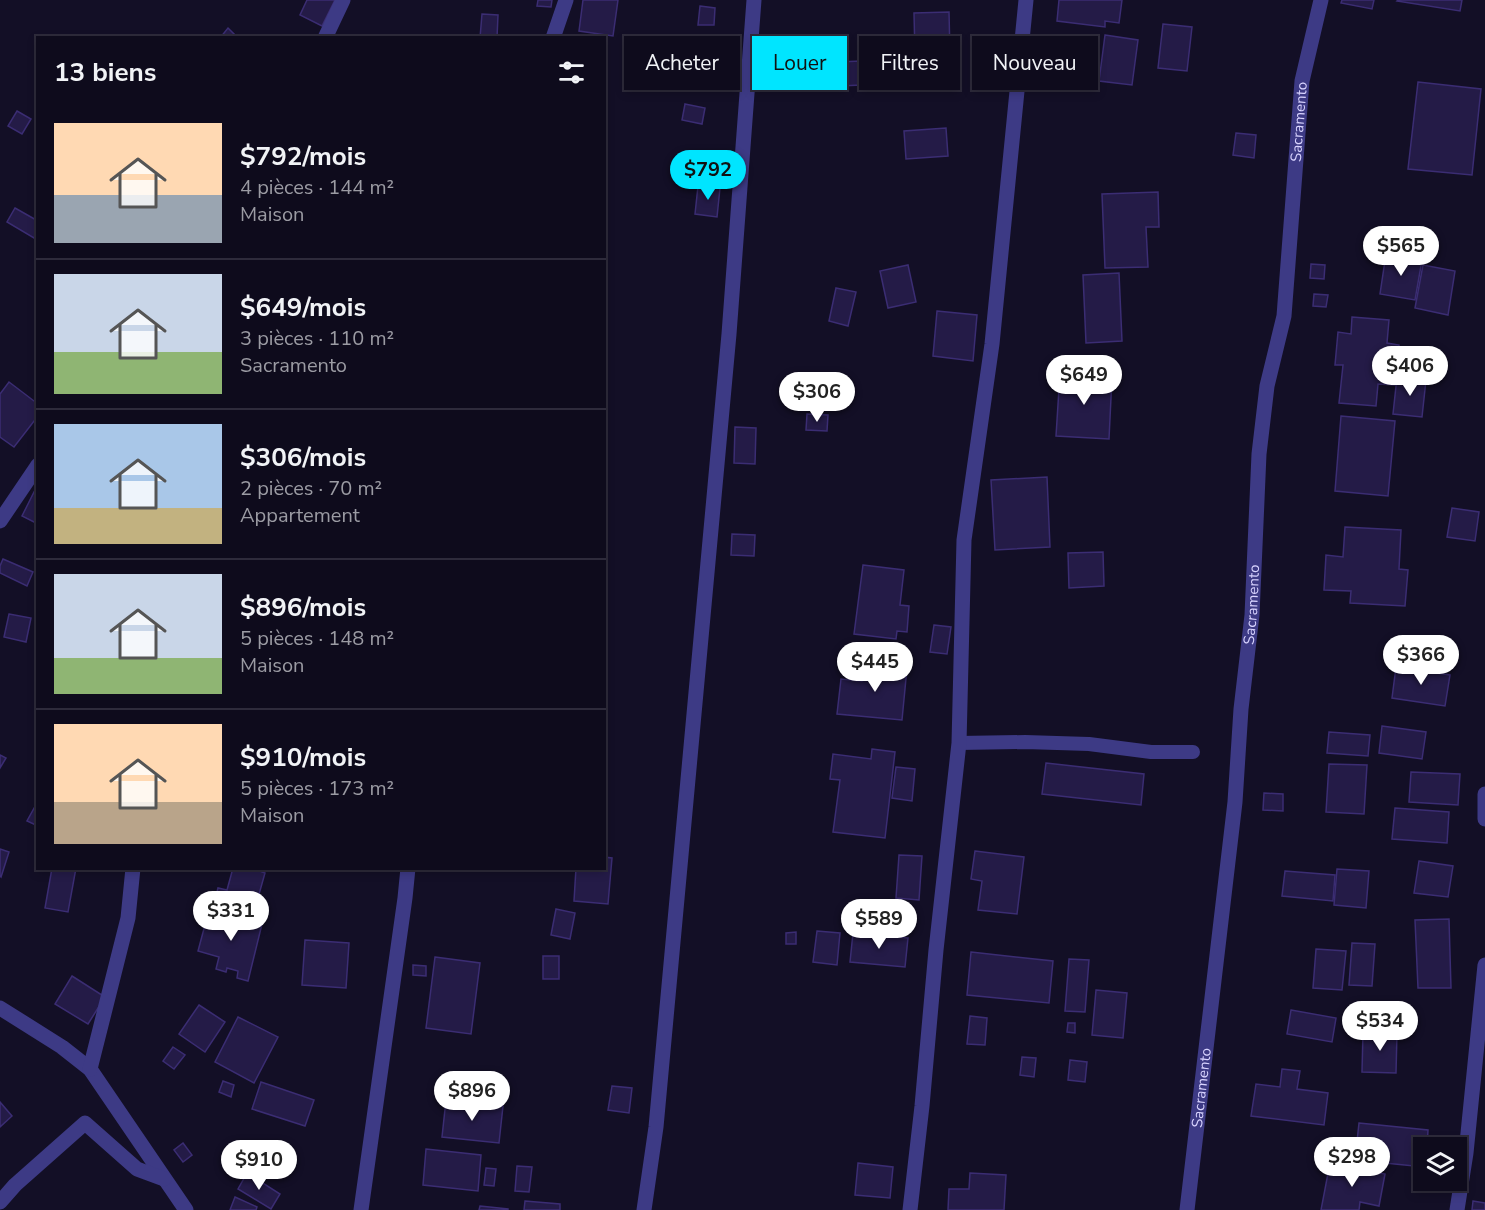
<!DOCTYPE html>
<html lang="fr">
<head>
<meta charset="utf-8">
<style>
  :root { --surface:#0e0b1c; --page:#171425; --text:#f1f3f6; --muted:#9b9ba3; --line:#2e2b3b; --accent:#00e5ff }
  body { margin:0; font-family:"Nunito Sans",sans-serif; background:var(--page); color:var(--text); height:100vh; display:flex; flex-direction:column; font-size:22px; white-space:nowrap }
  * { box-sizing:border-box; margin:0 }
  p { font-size:20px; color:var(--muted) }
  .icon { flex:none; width:33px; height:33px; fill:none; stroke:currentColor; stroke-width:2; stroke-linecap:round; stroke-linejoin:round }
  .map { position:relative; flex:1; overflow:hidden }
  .details { position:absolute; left:36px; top:36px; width:570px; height:834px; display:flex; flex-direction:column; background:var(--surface); border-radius:0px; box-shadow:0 3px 9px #0003,0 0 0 2px var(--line) }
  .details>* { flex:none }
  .banner { position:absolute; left:624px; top:36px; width:570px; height:54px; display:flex; gap:12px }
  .tools { position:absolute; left:1413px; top:1137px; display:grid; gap:12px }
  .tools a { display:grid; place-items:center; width:54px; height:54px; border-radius:0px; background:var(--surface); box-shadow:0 3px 9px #0003,0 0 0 2px var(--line); font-size:30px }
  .price { position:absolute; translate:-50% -51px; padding:0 14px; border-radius:21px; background:#fff; color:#222; font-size:20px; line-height:39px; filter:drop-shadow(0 2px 3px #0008) }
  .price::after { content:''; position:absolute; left:50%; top:36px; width:18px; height:14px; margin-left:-9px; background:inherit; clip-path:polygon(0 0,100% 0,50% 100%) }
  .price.selected { background:var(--accent); color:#111 }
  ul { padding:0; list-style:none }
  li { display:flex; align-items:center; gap:18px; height:150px; padding:0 18px }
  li+li { border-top:2px solid var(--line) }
  li span { display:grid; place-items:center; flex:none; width:168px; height:120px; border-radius:0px; color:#555 }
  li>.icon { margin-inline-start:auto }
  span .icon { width:72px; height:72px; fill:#fffc; stroke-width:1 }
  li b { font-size:26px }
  h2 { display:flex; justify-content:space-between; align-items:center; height:72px; padding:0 18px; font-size:26px }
  .chip { padding:0 21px; border-radius:0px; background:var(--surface); box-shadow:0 3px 9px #0003,0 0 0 2px var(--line); font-size:21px; line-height:54px }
  .chip.selected { background:var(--accent); color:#111 }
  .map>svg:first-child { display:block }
  .building { fill:#241b47; stroke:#3b2d73; stroke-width:1.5 }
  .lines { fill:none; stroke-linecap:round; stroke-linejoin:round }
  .lane { stroke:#3d3a85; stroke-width:14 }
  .street { stroke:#3d3a85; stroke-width:15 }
  .labels { text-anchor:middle; stroke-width:5; stroke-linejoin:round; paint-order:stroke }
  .street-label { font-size:15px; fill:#d9d4ff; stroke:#130f26 }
</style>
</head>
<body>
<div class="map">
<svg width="1485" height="1210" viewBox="0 0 1485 1210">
  <rect width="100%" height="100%" fill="#130f26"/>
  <g class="building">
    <path d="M307,0H335L322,26L300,15Z"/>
    <path d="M538,0H552L551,7L537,6Z"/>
    <path d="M583,0H618L613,36L579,31Z"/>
    <path d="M1059,0H1122L1119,23L1105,21V27L1057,21Z"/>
    <path d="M1342,0H1374L1372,9L1341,3Z"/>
    <path d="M1398,0H1462L1460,11L1397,1Z"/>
    <path d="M700,6L715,8L714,25H698Z"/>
    <path d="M949,12L950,54L915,55L914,13Z"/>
    <path d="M482,14L498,15L497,38H480Z"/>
    <path d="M1163,24L1192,27L1187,71L1158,68Z"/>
    <path d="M228,28L236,36L235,38H220Z"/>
    <path d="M1105,35L1138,40L1132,85L1099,81Z"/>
    <path d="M860,61L861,85L840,86L839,62Z"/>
    <path d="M1418,82L1481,89L1472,175L1408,169Z"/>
    <path d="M685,104L705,108L702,124L682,120Z"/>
    <path d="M17,111L31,119L22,134L8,126Z"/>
    <path d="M946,128L948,156L906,159L904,131Z"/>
    <path d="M1236,133L1256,135L1254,158L1233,155Z"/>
    <path d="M698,186L720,188L717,217L695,214Z"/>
    <path d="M1158,192L1159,227H1146L1148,267L1105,268L1102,194Z"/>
    <path d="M15,208L38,221V232L34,238L7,222Z"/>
    <path d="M1386,254L1422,260L1415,300L1380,294Z"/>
    <path d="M1311,264L1325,265L1324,279L1310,278Z"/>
    <path d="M908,265L916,302L888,308L880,271Z"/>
    <path d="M1423,265L1455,271L1448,315L1415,308Z"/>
    <path d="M1119,273L1122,341L1086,343L1083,275Z"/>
    <path d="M836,288L856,292L848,326L829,321Z"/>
    <path d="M1314,294L1328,295L1326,307L1313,306Z"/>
    <path d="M937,311L977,315L973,361L933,356Z"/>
    <path d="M1352,317L1389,320L1387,343L1399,345L1395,385L1378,384L1376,406L1339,403L1343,365H1335L1338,332L1351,334Z"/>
    <path d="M1060,373L1112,377L1109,439L1056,436Z"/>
    <path d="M1397,377L1426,380L1422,417L1393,414Z"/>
    <path d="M9,382L38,404V416L14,447L0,437V394Z"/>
    <path d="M807,414L828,415L827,431L806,430Z"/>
    <path d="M1341,416L1395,421L1388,496L1335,491Z"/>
    <path d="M735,427L756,428L755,464L734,463Z"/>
    <path d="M1047,477L1050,547L995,550L991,480Z"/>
    <path d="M38,484V524L22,516Z"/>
    <path d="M1452,508L1479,512L1475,541L1447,537Z"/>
    <path d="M1345,527L1401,530L1399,569L1408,570L1405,606L1350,603L1351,591L1324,590L1326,555L1343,557Z"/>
    <path d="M732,534L755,535L754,556L731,555Z"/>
    <path d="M1103,552L1104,586L1069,588L1068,553Z"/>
    <path d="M3,559L33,572L27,586L0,573V566Z"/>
    <path d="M863,565L904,570L900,605L909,606L907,632L897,631L896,639L854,634Z"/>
    <path d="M9,614L31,618L26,642L4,637Z"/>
    <path d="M934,625L951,627L947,654L930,652Z"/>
    <path d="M1394,640L1412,641L1411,663L1393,662Z"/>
    <path d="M864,664L907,668L902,720L837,714L841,679L862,681Z"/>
    <path d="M1396,667L1450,675L1445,706L1392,698Z"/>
    <path d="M1382,726L1426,732L1422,759L1379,753Z"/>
    <path d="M1329,732L1370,735L1368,756L1327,753Z"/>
    <path d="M872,749L895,752L885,838L833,832L840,780L830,779L833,754L871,759Z"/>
    <path d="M0,755L6,758L0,768Z"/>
    <path d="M1046,763L1144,774L1141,805L1042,794Z"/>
    <path d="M1329,764L1367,765L1364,814L1326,812Z"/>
    <path d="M896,767L915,769L912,801L892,798Z"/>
    <path d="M1411,772L1460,774L1458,805L1409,802Z"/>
    <path d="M1264,793L1283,794V811L1263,810Z"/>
    <path d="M38,801V826L27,821Z"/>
    <path d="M1395,808L1449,812L1447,843L1392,839Z"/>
    <path d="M0,849L9,852L1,877L0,876Z"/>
    <path d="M975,851L1024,857L1017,914L978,910L982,881L971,879Z"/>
    <path d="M899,855L922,856L919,900L896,898Z"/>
    <path d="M604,857L612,858L608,904L574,901L576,868H604Z"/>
    <path d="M1419,861L1453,866L1448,897L1414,893Z"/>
    <path d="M52,868H76L68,912L45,908Z"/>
    <path d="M233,868H251L265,873L254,912L215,900L218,888L227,890Z"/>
    <path d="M1337,869L1369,871L1366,908L1334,905Z"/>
    <path d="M1285,871L1335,875L1333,901L1282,896Z"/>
    <path d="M556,909L575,913L570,939L551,935Z"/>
    <path d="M209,910L262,924L248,981L237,978L238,971L227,968L226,972L216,969L219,957L198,951Z"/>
    <path d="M1449,919L1451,988H1418L1415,920Z"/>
    <path d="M817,931L840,933L837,965L813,962Z"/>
    <path d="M796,932V944H786V933Z"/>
    <path d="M853,933L908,938L905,967L850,962Z"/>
    <path d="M305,940L349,943L346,988L302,985Z"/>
    <path d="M1352,943L1375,944L1372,986L1349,985Z"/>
    <path d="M1316,949L1346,951L1342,990L1313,988Z"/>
    <path d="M971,952L1053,961L1049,1003L967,995Z"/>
    <rect x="543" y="956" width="16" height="23"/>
    <path d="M435,957L480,963L471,1034L426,1028Z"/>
    <path d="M1069,959L1089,960L1085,1012L1065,1011Z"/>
    <path d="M413,965L426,966V976L413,975Z"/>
    <path d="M72,976L105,997L88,1024L55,1004Z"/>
    <path d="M1096,990L1127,993L1123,1038L1092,1035Z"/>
    <path d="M199,1005L225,1022L205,1052L179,1034Z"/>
    <path d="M1291,1010L1336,1018L1332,1042L1287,1034Z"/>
    <path d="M970,1016L987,1018L985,1045L967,1044Z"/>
    <path d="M238,1017L278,1037L254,1083L215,1062Z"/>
    <path d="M1068,1023H1075V1033L1067,1032Z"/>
    <path d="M1363,1032L1397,1033L1396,1073L1362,1072Z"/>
    <path d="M173,1047L185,1055L174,1069L163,1061Z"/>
    <path d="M1022,1057L1036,1058L1034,1077L1020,1075Z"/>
    <path d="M1070,1060L1087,1062L1085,1082L1068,1080Z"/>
    <path d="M1282,1069L1300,1071L1297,1089L1328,1093L1324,1125L1251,1116L1256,1084L1280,1087Z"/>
    <path d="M223,1081L234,1085L231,1097L219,1092Z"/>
    <path d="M261,1082L314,1100L305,1126L252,1109Z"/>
    <path d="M612,1086L632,1088L629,1113L608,1110Z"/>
    <path d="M446,1100L503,1106L499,1143L442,1137Z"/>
    <path d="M0,1102L12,1116L0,1127Z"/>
    <path d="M1359,1123L1428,1130L1427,1148H1424V1167L1355,1160Z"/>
    <path d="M183,1143L192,1155L183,1162L174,1150Z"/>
    <path d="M426,1149L481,1155L478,1191L423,1185Z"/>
    <path d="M858,1163L893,1167L890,1198L855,1195Z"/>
    <path d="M1330,1163L1385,1174L1379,1206L1360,1202L1359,1210H1321Z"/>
    <path d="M517,1166L532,1167L529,1192L515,1191Z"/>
    <path d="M486,1168L496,1169L494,1186L484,1185Z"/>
    <path d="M247,1173L280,1194L271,1209L238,1189Z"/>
    <path d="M970,1173L1006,1175L1004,1210H948L949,1189H969Z"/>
    <path d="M235,1197L257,1207L256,1210H230Z"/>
    <path d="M525,1201L560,1204V1210H524Z"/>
    <path d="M1473,1201L1485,1203V1210H1472Z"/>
    <path d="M480,1206L508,1209V1210H479Z"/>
  </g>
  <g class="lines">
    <path class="lane" d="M959,743L1025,742L1089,744L1151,752H1193"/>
    <g class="street">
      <path d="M325,38L343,0"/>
      <path d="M553,38L566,0"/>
      <path d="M0,521L38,465"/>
      <path d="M1485,794V819"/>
      <path d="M0,1008L62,1047L90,1069L186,1210"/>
      <path d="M90,1069L128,918L133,868"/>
      <path d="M0,1202L15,1185L85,1123L137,1169L164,1179"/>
      <path d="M361,1210L405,898L408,868"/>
      <path d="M644,1210L656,1127L729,334L754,0"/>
      <path d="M910,1210L922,1106L936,950L959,743L964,540L992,344L1026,0"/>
      <path id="s1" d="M1187,1210L1235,802L1241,709L1252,615L1259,454L1267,386L1284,316L1302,81L1321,0"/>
      <path d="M1457,1210L1466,1153L1485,965"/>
    </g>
  </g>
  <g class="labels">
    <g class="street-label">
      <text dy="5" stroke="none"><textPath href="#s1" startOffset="1095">Sacramento</textPath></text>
      <text dy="5" stroke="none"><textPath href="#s1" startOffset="609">Sacramento</textPath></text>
      <text dy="5" stroke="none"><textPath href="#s1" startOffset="123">Sacramento</textPath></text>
    </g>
  </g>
</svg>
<div class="tools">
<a><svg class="icon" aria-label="layers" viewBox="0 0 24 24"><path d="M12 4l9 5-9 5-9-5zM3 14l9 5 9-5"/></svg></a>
</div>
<b class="price selected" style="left:708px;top:201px">$792</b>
<b class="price" style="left:1401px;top:277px">$565</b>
<b class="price" style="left:1410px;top:397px">$406</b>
<b class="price" style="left:1084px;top:406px">$649</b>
<b class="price" style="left:817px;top:423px">$306</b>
<b class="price" style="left:1421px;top:686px">$366</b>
<b class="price" style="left:875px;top:693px">$445</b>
<b class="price" style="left:231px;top:942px">$331</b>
<b class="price" style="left:879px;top:950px">$589</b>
<b class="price" style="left:1380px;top:1052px">$534</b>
<b class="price" style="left:472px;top:1122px">$896</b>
<b class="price" style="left:1352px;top:1188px">$298</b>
<b class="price" style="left:259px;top:1191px">$910</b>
<div class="banner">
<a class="chip">Acheter</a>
<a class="chip selected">Louer</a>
<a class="chip">Filtres</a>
<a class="chip">Nouveau</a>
</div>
<section class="details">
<h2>13 biens<svg class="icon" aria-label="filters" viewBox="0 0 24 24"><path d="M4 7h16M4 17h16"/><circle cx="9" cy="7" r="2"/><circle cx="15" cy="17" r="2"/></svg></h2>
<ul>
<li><span style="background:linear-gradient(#ffd9b3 60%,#9aa5b1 0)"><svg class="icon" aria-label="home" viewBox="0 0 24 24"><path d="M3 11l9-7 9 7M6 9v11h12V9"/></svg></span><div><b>$792/mois</b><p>4 pièces · 144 m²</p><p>Maison</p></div></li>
<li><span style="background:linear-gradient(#c9d6e8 65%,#8fb573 0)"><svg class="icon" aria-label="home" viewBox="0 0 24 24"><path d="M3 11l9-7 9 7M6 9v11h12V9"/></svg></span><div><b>$649/mois</b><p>3 pièces · 110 m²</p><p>Sacramento</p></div></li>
<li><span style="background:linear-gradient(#a9c7e8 70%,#c2b280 0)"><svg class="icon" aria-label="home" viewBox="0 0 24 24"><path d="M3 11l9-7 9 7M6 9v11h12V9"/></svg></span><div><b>$306/mois</b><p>2 pièces · 70 m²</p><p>Appartement</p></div></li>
<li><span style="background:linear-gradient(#c9d6e8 70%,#8fb573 0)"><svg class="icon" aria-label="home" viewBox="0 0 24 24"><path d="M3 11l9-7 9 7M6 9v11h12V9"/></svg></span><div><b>$896/mois</b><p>5 pièces · 148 m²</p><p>Maison</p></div></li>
<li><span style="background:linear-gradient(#ffd9b3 65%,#b9a48a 0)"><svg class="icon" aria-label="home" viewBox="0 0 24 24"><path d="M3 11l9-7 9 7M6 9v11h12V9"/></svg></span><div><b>$910/mois</b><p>5 pièces · 173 m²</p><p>Maison</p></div></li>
</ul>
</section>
</div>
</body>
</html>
